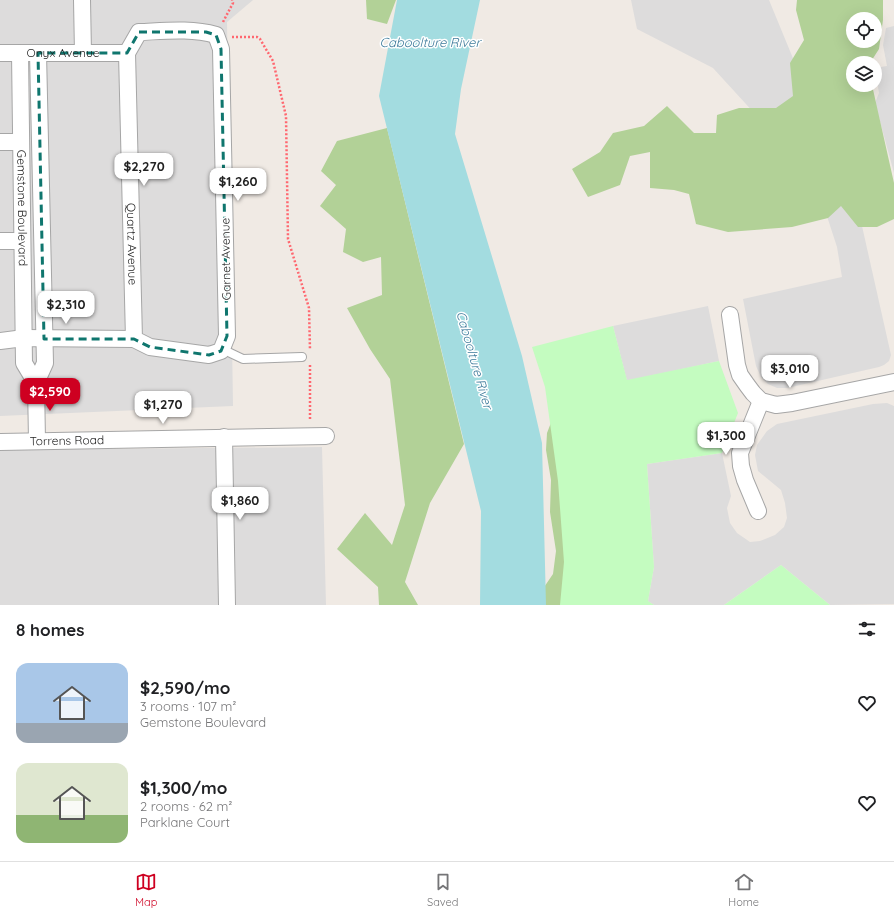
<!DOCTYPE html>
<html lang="en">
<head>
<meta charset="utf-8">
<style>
  :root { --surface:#fff; --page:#f2f2f2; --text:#202124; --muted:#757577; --line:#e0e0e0; --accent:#ce0021 }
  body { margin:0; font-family:Quicksand,sans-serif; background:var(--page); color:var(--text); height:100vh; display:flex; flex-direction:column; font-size:15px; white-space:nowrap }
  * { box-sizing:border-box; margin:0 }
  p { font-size:13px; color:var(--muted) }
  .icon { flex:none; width:22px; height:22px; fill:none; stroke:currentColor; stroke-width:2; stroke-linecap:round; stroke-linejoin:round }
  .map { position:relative; height:605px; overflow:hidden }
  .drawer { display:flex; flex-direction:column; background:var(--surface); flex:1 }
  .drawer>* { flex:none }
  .controls { position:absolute; left:846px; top:12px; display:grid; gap:8px }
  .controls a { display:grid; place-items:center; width:36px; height:36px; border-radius:50%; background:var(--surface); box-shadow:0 4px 16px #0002; font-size:20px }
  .price { position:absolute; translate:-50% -34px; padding:0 9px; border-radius:8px; background:#fff; color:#222; font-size:13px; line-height:26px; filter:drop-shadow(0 1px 2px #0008) }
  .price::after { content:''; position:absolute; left:50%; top:24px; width:12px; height:9px; margin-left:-6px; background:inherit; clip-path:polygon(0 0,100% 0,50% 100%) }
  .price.active { background:var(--accent); color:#fff }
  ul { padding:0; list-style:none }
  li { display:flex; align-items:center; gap:12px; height:100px; padding:0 16px }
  li span { display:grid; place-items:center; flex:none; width:112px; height:80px; border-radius:12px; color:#555 }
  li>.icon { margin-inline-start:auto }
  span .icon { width:48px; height:48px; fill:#fffc; stroke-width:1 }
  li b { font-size:17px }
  h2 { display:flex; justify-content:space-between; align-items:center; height:48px; padding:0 16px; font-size:17px }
  .menu { display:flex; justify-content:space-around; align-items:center; height:56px; border-top:1px solid var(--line); background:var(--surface); font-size:11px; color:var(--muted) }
  .menu a { display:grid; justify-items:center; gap:2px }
  .menu .active { color:var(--accent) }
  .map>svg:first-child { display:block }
  .residential { fill:#dddcdc }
  .forest { fill:#b2d197; fill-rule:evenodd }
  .park { fill:#c4fcc0 }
  .water { fill:#a3dce0 }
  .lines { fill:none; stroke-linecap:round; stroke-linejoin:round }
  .lane-casing { stroke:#a6a6a6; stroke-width:10 }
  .street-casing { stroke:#a6a6a6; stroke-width:18 }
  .path { stroke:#ff676f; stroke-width:2.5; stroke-dasharray:2 2; stroke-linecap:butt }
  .lane { stroke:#fff; stroke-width:8 }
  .street { stroke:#fff; stroke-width:16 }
  .marked { fill:none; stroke:#0f766e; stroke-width:3; stroke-dasharray:8 5; stroke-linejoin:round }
  .labels { text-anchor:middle; stroke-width:3; stroke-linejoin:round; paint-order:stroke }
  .street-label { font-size:12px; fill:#1f1f1f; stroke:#fff }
  .water-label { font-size:13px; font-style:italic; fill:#3e7b9b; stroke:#fff }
</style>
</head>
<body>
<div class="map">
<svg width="894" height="605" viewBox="0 0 894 605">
  <rect width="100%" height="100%" fill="#f0eae4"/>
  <g class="residential">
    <path d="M0,0H253L227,22L233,406L0,416Z"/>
    <path d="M631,0H769L862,226L891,355L889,361L884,365L879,367L787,388H777L768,384L761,377L756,366L743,299L842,277L837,247L823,204L797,160L713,68L637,29Z"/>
    <path d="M894,26V173L875,103L879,93L875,68L887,66L883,45L886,28Z"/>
    <path d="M708,306L719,361L627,381L613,326Z"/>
    <path d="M887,403L894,406V604L830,605L781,565L724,605H654L648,601L654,567L647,464L722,453L731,496L727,508L730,523L737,533L750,542L760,541L775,535L784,527L787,518L785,503L781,490L758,471L755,455L757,445L767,431L777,424L873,404Z"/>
    <path d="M322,447L326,605H0V450Z"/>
  </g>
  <g class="forest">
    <path d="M366,0H396L387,24L367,19Z"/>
    <path d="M797,0H883V20L879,49L870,63H853V85H872L894,183V219L877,227H858L841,206L828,218L792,227L728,232L696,224L689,194L674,190L650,188V152L630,156L620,185L588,197L572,169L600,152L613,133L644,126L667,106L694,133H716L717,115L739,108H776L793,96L790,63L804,40L796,10ZM853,19H875V41H853Z"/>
    <path d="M387,128L464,444L430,503L405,582L418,605H379L378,587L337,549L365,513L392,545L405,505L390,379L370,349L347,308L382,295L381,257L363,262L343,252L346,229L320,206L336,185L321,171L337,141Z"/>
    <path d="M564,389L594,605H540L538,596L553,574L556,551L550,512L551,480L546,450L547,433Z"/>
  </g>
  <g class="park">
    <path d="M613,326L627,380L719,361L738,413L722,453L647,464L654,567L648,601L654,605H560L564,562L558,481L545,387L532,347Z"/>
    <path d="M781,565L830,605H724Z"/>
  </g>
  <path class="water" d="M397,0H480L461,89L455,134L522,356L542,443L546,605H480L481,511L379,96Z"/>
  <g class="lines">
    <defs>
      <path id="lane" d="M222,349L243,359L302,357"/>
      <g id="street">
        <path d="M82,0L83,53"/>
        <path id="s1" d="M0,53H127"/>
        <path id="s2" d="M20,53L24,363L36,383"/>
        <path d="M0,142H21"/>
        <path d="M0,241H22"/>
        <path d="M730,315L737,365L740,375L747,385L753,393L761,401L776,405L792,403L894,382"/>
        <path id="s3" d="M0,341L24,338L134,339L150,347L209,355L221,351L227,336L221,49L216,35C191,28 165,31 139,32L127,53L134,339"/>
        <path d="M224,437L227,605"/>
        <path d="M37,441L36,383L45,363L38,53"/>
        <path id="s4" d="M0,442L326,436"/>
        <path d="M758,511L745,480L741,466L740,453L761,401"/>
      </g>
    </defs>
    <use href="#lane" class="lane-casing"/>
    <use href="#street" class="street-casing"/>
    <g class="path">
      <path d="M223,22L233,3L232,0"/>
      <path d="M232,37H257L260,39L273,61L286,116L288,239L309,308L310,350"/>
      <path d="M310,365V420"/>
    </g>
    <use href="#lane" class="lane"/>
    <use href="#street" class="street"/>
  </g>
  <path class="marked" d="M139,32H206L216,35L221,49L227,336L221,351L209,355L150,347L134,339H44L38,53H127Z"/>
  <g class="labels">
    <g class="street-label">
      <text dy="4" stroke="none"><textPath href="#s1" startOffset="63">Onyx Avenue</textPath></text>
      <text dy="4" stroke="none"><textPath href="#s2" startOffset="155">Gemstone Boulevard</textPath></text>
      <text dy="4" stroke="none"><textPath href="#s3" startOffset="835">Quartz Avenue</textPath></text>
      <text transform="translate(226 259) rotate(-91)" y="4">Garnet Avenue</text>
      <text dy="4" stroke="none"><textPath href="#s4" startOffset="67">Torrens Road</textPath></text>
    </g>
    <g class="water-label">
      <text x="430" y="47">Caboolture River</text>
      <text transform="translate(475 360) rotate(74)" y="5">Caboolture River</text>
    </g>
  </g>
</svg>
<div class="controls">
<a><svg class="icon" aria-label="locate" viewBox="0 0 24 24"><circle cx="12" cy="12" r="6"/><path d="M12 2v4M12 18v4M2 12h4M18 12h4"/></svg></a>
<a><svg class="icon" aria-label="layers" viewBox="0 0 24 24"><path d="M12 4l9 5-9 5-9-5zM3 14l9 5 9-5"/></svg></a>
</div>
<b class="price" style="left:144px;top:187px">$2,270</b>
<b class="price" style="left:238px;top:202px">$1,260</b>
<b class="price" style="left:66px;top:325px">$2,310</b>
<b class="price" style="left:790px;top:389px">$3,010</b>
<b class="price active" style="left:50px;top:412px">$2,590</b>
<b class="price" style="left:163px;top:425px">$1,270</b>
<b class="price" style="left:726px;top:456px">$1,300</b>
<b class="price" style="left:240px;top:521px">$1,860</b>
</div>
<section class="drawer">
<h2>8 homes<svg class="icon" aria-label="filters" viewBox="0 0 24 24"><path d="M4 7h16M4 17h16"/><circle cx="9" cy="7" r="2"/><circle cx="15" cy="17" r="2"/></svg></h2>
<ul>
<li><span style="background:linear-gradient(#a9c7e8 75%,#9aa5b1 0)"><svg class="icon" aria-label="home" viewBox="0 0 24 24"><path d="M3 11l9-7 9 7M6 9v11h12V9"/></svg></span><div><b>$2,590/mo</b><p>3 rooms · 107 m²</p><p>Gemstone Boulevard</p></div><svg class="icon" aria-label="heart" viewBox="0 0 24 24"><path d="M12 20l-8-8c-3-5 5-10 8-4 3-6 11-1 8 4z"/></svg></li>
<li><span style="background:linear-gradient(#dfe7d0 65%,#8fb573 0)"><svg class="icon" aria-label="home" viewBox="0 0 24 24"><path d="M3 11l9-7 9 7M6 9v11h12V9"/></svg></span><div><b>$1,300/mo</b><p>2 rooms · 62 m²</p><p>Parklane Court</p></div><svg class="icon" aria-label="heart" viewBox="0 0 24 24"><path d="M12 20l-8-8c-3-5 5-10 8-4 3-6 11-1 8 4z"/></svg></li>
</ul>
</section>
<nav class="menu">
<a class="active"><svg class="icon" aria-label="map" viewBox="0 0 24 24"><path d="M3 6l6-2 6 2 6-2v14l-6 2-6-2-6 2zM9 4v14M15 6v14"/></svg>Map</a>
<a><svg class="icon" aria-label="saved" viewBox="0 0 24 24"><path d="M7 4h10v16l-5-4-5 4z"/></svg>Saved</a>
<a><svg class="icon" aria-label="home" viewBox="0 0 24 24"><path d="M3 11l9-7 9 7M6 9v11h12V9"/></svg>Home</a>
</nav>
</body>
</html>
